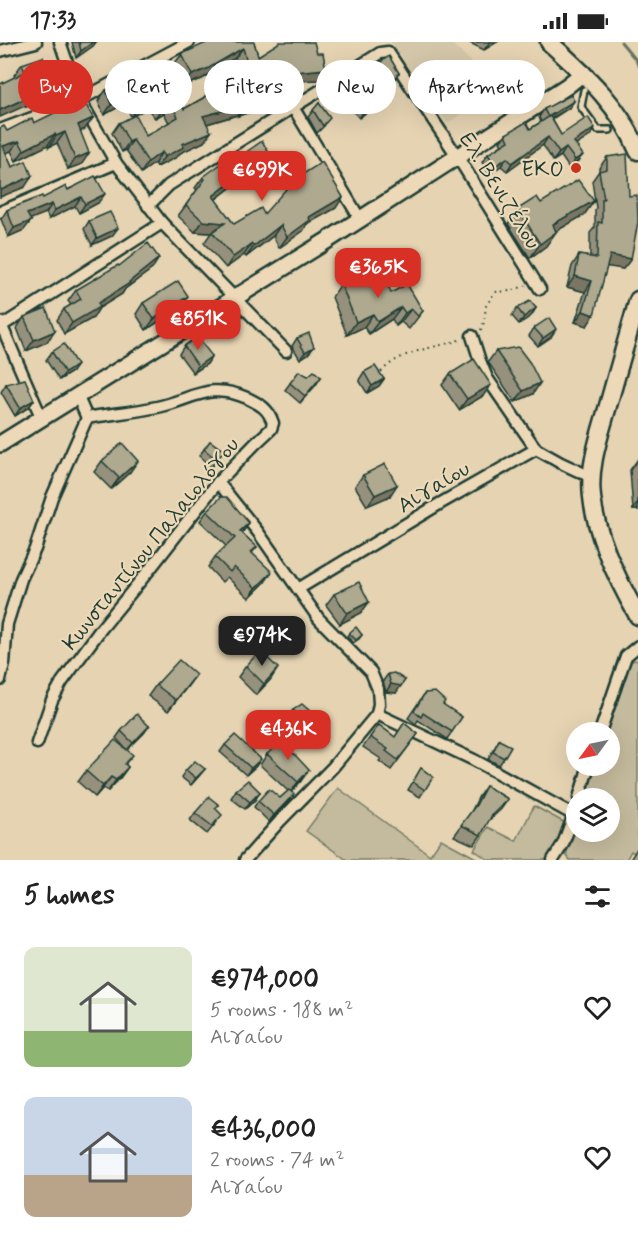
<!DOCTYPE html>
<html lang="en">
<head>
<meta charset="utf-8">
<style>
  :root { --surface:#fff; --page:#f2f2f2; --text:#222; --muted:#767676; --accent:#d93025 }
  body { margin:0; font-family:Mynerve,sans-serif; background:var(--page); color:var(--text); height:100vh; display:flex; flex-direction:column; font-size:22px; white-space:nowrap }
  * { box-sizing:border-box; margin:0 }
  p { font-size:20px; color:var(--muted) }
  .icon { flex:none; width:33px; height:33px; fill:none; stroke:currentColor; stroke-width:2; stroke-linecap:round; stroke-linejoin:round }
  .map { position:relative; height:818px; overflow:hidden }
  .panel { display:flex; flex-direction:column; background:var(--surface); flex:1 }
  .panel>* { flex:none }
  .top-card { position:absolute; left:18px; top:18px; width:603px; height:54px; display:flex; gap:12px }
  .needle { width:39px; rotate:237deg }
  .buttons { position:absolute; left:566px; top:680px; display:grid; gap:12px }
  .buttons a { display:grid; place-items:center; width:54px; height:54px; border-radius:50%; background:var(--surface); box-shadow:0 6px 24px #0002; font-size:30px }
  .price { position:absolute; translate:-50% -51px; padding:0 14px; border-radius:12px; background:var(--accent); color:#fff; font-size:20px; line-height:39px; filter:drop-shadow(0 2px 3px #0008) }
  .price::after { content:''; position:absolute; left:50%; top:36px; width:18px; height:14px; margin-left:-9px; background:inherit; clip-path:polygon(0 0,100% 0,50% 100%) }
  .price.current { background:#222; color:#fff }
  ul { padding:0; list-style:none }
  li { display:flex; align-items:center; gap:18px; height:150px; padding:0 24px }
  li span { display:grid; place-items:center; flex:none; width:168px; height:120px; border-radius:12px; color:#555 }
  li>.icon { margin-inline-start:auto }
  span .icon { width:72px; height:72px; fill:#fffc; stroke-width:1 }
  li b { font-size:26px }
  h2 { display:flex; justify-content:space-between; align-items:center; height:72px; padding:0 24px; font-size:26px }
  .chip { padding:0 21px; border-radius:27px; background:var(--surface); box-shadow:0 6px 24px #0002; font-size:21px; line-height:54px }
  .chip.current { background:var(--accent); color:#fff }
  .status { display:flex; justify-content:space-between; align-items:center; height:42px; padding:0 30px; background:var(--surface); direction:ltr }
  .status svg { height:16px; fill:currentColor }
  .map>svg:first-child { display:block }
  .built { fill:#d4c6a8 }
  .green { fill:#c4ba9d; stroke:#727c68; stroke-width:1.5 }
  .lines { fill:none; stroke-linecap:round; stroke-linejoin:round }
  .stream { stroke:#677362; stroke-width:3 }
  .lane-casing { stroke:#1f3d34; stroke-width:10 }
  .street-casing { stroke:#1f3d34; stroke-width:15 }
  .secondary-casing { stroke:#1f3d34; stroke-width:20 }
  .primary-casing { stroke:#1f3d34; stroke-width:21 }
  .path { stroke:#1f3d34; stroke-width:2; stroke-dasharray:1.5 4.5; stroke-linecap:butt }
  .lane { stroke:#edd9b7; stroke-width:5 }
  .street { stroke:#edd9b7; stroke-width:10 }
  .secondary { stroke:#edd9b7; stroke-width:15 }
  .primary { stroke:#edd9b7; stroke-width:16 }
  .wall { fill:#96917b; stroke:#1f3d34; stroke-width:1.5 }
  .shaded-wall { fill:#7a7664; stroke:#1f3d34; stroke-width:1.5 }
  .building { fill:#aea98f; stroke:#1f3d34; stroke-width:1.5 }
  .poi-dot { fill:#c8321e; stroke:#edd9b7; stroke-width:2 }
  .labels { text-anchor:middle; stroke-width:4.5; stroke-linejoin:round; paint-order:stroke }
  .poi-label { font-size:22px; fill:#1f3d34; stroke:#edd9b7; text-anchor:end }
  .street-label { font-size:22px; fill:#1f3d34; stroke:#edd9b7 }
</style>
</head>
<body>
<div class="status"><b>17:33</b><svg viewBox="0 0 49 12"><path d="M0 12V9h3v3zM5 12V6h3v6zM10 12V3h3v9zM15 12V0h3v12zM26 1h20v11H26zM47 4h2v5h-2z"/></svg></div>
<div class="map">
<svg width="638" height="818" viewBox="0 0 638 818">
  <rect width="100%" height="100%" fill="#e5d3b2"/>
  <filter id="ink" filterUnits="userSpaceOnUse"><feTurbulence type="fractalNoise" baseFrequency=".0167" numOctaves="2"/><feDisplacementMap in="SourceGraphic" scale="12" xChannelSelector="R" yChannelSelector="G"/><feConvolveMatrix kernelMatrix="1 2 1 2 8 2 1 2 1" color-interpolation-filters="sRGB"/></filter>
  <g filter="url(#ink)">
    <path class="built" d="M391,0H450L476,24L505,46L447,81Z"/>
    <g class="green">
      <path d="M638,618V813L631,809L626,818H570L566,813L576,782V789H609V756H585L595,723H609V690H606L630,619Z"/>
      <path d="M338,746L430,813L441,797L476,816L474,818H347L306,789Z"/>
      <path d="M534,764L569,783L547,818H489L474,808L488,785L516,799Z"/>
    </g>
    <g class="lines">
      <path class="stream" d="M621,0L636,18L638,23"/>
      <defs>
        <path id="lane" d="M584,48L581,65L598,88H610"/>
        <g id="street">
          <path d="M60,0L80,58L116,121L162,181L286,309"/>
          <path d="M0,9L36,0"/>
          <path d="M293,65L360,177"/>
          <path d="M0,88L80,58L189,0"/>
          <path d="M148,164L169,143L380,11L388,10L457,114L540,247"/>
          <path d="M0,170L116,121"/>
          <path d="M0,280L42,377"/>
          <path d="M0,285L162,181"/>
          <path d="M472,294L480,319L487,336L536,407"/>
          <path d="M218,440L258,490L319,577L371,630L378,647L379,662L377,672"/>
          <path d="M298,547L441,461L536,407L561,421L591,435"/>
          <path d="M0,638L4,622L7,582L21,537L35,507L52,455L87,376L77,353"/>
          <path d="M377,672L474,718L574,773"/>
          <path d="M600,690L626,614L638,604"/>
          <path d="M37,701L52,658L62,640L101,587L150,527L218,440L255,402L271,387L273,381C268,366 261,363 247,356C209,339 192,358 157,365C134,370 110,372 87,376"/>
          <path d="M579,756L589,723"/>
          <path d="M245,818L280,779L333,725L377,672"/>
          <path d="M553,818L563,802L576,767"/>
        </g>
        <path id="secondary" d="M0,402L328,198L567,44L583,31"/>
        <g id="primary">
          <path d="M549,0C585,33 619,62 638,109"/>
          <path d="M638,258C628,292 619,326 609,360C601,390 588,423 592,455C596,495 618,539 638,574"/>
        </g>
      </defs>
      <use href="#lane" class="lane-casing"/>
      <use href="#street" class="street-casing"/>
      <use href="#secondary" class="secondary-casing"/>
      <use href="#primary" class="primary-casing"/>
      <g class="path">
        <path d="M481,288L484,280L486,264L495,250L511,249L527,243"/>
        <path d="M381,330C402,307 434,307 462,297"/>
      </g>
      <use href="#lane" class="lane"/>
      <use href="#street" class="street"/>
      <use href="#secondary" class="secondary"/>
      <use href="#primary" class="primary"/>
    </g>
    <g class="wall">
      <path d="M72,0H96L93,4L76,16Z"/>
      <path d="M254,0L258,14L319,38L294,39L290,46L274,54L269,45L258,53L260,59L253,69L238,74L237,73L207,82L204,100L180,111L177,115L157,125L155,121L141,131L126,108L122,110L112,91L119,81L146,94L169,81L164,71L155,76L147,66L131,75L127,65L123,66L122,63L104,73L98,59L106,48L116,46L160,27L184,67L203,56L207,52L226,45L224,40L231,30L239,27L235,16L202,37L185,43L174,22L182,12Z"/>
      <path d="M468,0H497L484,8Z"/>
      <path d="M22,22L54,46L47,57L26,65L14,33Z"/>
      <path d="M370,28L399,31L386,47L388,49L381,59L359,76L339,53L346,43Z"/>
      <path d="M574,59L569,66L552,77L561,93L590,94L576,103L577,120L569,126L561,114L553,119L543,103L507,129L501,124L489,132L482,120L488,112L502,103L500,100L506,92L530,87L541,80L539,75L544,67Z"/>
      <path d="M319,61L325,83L317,91L308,75Z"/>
      <path d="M34,81L85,87L80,89L82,122L68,127L57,101L49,105L48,103L16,119L11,109L6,111L12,125L25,145L0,155V86L7,89Z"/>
      <path d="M607,115L631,217L623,227L607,224L587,284L575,280L585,250L567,245L572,224L579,213L590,215V191L595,185V168L596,166L592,139L599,129V126Z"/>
      <path d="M232,120L265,129L238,140L215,158L234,182L264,172L336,166L307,182L303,189L279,206L273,194L246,215L244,213L226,226L204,201L211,191L195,190L178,174L197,148L195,146L203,135Z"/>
      <path d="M68,148L98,161L79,171L75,164L49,177L46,171L30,177L24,188L8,195L1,177L7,168Z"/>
      <path d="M594,159L584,173L556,189L546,204L530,216L508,182L518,167L541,161Z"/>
      <path d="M89,179L112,194L92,203L84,187Z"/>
      <path d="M119,224L152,227L125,247L122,252L99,266L93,276L64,292L57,278L64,267L71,263L68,259L76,248Z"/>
      <path d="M341,242L370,244L391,251L423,269L409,287L401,280L396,284L392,277L369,292L364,285L347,293L332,255Z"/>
      <path d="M143,261L181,265L146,288L136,272Z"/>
      <path d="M517,266H536L531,274L519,282L512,274Z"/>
      <path d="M24,275L55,289L47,300L26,309L17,286Z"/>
      <path d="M534,286L551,295L538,304L529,294Z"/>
      <path d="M297,296L314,305L308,312L300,317L292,304Z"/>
      <path d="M184,304L212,314L207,322L193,331L179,312Z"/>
      <path d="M496,309L533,352L515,360L488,320Z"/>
      <path d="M52,310L72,330L59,338L46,318Z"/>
      <path d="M364,330L384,337L379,344L367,351L359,338Z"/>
      <path d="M450,332L483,354L459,368L442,343Z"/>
      <path d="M308,334L321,335L300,361L285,348L290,341Z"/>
      <path d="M6,342L34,358L29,365L15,374L1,350Z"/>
      <path d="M210,399L224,409L211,425L199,414Z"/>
      <path d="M638,417V468H633L630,428Z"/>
      <path d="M102,419L130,430L111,447L94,430Z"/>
      <path d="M363,433L390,454L367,464L355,444Z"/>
      <path d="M207,469L249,481L242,491L257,505L252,511L265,540L249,556L227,535L222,540L208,525L215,515L226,504L200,479Z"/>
      <path d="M334,552L369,560L361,571L340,582L326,563Z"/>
      <path d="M349,591L362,593L359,597L353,601L347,594Z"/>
      <path d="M246,624L271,637L256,653L238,635Z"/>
      <path d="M388,632L396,651L386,650L383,639Z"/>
      <path d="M196,633L168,669L148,654L156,643Z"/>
      <path d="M425,651L462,675L447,697L418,678L416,682L408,676Z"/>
      <path d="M293,668L306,678L297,685L288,675Z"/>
      <path d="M404,681L418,692L391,728L379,719L381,717L363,705L379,683L395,695Z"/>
      <path d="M149,684L144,691L127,708L126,723L128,725L120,736L108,749L103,746L95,755L78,740L86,729L126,707L116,696L121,689Z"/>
      <path d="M499,698L504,716L499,723L488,717Z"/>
      <path d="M225,703L256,724L246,733L220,710Z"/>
      <path d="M267,712L301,739L291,750L289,759L269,780L254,765L258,759L280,756L288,749L260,723Z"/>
      <path d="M421,726L433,735L420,755L408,748Z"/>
      <path d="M205,727L199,734L191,743L181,735L186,728Z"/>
      <path d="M486,744L508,757L501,767L488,779L481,793L474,803L454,794L470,772L479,754Z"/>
      <path d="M236,748L260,750L255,758L245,767L231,756Z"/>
      <path d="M216,767L217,780L207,792L190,778L195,771Z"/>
    </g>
    <g class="shaded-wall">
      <path d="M93,0H96L93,4L76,16L81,9Z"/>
      <path d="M490,0H497L484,8Z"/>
      <path d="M243,6L235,16L202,37L185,43L192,33Z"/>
      <path d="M326,27L319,38L294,39L290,46L274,54L282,44L295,30Z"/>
      <path d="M399,31L392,41L378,56L385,46Z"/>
      <path d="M277,34L269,45L249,59L256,49Z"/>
      <path d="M54,46L47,57L26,65L34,54Z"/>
      <path d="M388,49L381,59L359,76L366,66Z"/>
      <path d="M33,53L25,64L0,75V68Z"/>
      <path d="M130,53L122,63L104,73L111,63Z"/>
      <path d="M134,54L127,65L123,66L131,56Z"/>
      <path d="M155,56L147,66L131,75L138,64Z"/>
      <path d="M260,59L253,69L238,74L245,64Z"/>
      <path d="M574,59L569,66L542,82L548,75Z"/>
      <path d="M171,61L164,71L155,76L162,66Z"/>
      <path d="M244,63L237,73L196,85L203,74Z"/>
      <path d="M93,76L85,87L71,94L78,83Z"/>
      <path d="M595,86L590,94L569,108L574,100Z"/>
      <path d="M65,90L57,101L49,105L56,94Z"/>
      <path d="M211,90L204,100L180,111L177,115L157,125L164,115L182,102Z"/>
      <path d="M55,92L48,103L16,119L24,108Z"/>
      <path d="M548,95L543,103L507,129L512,121Z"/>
      <path d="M133,98L126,108L122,110L129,100Z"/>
      <path d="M19,99L11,109L0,114L3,104Z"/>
      <path d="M566,106L561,114L553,119L559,111Z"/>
      <path d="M162,110L155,121L141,131L148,120Z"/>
      <path d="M89,111L82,122L68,127L75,117Z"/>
      <path d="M583,113L577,120L569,126L575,118Z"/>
      <path d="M507,116L501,124L489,132L495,124Z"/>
      <path d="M273,118L265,129L238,140L205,165L213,154L246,129Z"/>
      <path d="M32,134L25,145L0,155V149L1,148Z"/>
      <path d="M105,152L98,161L79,171L85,162Z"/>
      <path d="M81,155L75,164L49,177L55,168Z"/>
      <path d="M343,155L336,166L307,182L303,189L279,206L287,195L309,175Z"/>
      <path d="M594,159L584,173L543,197L553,182Z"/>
      <path d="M52,162L46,171L21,181L27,172Z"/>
      <path d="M31,179L24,188L8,195L14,186Z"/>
      <path d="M203,179L225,181L211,191L195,190Z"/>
      <path d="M281,183L273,194L246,215L254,204Z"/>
      <path d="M118,186L112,194L92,203L97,196Z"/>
      <path d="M556,190L546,204L530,216L540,202Z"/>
      <path d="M252,202L244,213L226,226L233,215Z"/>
      <path d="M610,213L631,217L623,227L603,224Z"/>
      <path d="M159,216L152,227L125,247L122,252L99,266L93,276L64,292L72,281L98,261L129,240Z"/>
      <path d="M575,234L592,239L585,250L567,245Z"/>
      <path d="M188,254L181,265L146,288L154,277Z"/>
      <path d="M401,265L392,277L369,292L378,280Z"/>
      <path d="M536,266L531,274L519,282L524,275Z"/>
      <path d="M411,267L401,280L396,284L405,271Z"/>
      <path d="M583,269L594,273L587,284L575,280Z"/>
      <path d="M373,272L364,285L347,293L356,280Z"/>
      <path d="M556,287L551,295L538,304L543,296Z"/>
      <path d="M55,289L47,300L26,309L34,298Z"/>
      <path d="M314,305L308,312L300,317L305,310Z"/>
      <path d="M212,314L207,322L193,331L198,324Z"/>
      <path d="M77,323L72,330L59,338L65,331Z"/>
      <path d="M321,335L316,343L300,361L305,354Z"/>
      <path d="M384,337L379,344L367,351L372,344Z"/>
      <path d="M540,341L533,352L515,360L523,349Z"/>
      <path d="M491,343L483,354L459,368L467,357Z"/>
      <path d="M34,358L29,365L15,374L20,366Z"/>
      <path d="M138,419L130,430L111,447L119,436Z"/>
      <path d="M397,443L390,454L367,464L375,453Z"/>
      <path d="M638,460V468H633Z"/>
      <path d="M249,481L242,491L240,489Z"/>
      <path d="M272,530L265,540L249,556L256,546Z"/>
      <path d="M369,560L361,571L340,582L347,571Z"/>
      <path d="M278,626L271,637L256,653L264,642Z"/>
      <path d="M196,633L188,644L168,669L176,658Z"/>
      <path d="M405,638L396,651L386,650L391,642Z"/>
      <path d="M311,670L306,678L297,685L303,678Z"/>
      <path d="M149,684L144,691L127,708L133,701Z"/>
      <path d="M261,717L256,724L246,733L251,726Z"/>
      <path d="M128,725L120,736L108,749L116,738Z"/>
      <path d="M205,727L199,734L191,743L196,736Z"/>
      <path d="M309,728L301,739L290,751L298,740Z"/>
      <path d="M111,735L103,746L95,755L103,744Z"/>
      <path d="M260,750L255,758L245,767L250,760Z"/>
      <path d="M294,752L289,759L269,780L274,773Z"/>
      <path d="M508,757L501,767L484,783L492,773Z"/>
    </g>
    <g class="building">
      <path d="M79,0H93L81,9Z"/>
      <path d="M208,0H254L258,14L280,0H314L317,11H323L326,27L295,30L297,35L282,44L277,34L256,49L260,59L245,64L244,63L203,74L211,90L182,102L184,105L164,115L162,110L148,120L133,98L129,100L119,81L135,73L146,94L178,75L171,61L162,66L155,56L138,64L134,54L131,56L130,53L111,63L106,48L115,44L116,46L160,27L184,67L207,54V52L236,42L231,30L248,24L243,6L209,26L192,33L182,12Z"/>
      <path d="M389,14L399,31L385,46L388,49L366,66L346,43L368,24L370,28Z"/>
      <path d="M43,15L54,46L34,54L33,53L0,68V42L25,30L22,22Z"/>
      <path d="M571,53L574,59L548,75L544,67Z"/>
      <path d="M83,57L93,76L78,83L89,111L75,117L65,90L56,94L55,92L24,108L19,99L3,104L12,125L26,119L32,134L1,148L0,145V86L4,84L7,89L32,76L34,81Z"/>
      <path d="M319,61L330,76L323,84L313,68Z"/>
      <path d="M550,74L561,93L588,75L595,86L574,100L583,113L575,118L566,106L559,111L548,95L512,121L507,116L495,124L488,112L509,99L506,92L526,80L530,87Z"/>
      <path d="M262,99L273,118L246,129L213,154L234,182L261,166L264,172L295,137L322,120L343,155L309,175L310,178L287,195L281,183L254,204L252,202L233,215L212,190L225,181L203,179L186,163L205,137L203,135L229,116L232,120Z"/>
      <path d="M627,112L629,154L637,153L638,180L631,217L610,213L594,273L583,269L592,239L575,234L579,213L597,216L598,180L602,181V157H604L599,129L607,127V115Z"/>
      <path d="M95,134L105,152L85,162L81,155L55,168L52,162L27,172L31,179L14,186L7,168L42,154L43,156L66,144L68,148Z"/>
      <path d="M578,138L594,159L553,182L556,190L540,202L518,167L537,155L541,161Z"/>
      <path d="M110,170L118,186L97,196L89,179Z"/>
      <path d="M148,201L159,216L129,240L130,241L98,261L100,265L72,281L64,267L81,257L76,248L118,223L119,224Z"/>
      <path d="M363,230L370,244L386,238L391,251L407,242L423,269L418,274L411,267L405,271L401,265L378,280L373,272L356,280L341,242Z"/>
      <path d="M178,239L188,254L154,277L143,261Z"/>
      <path d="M530,259L536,266L524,275L517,266Z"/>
      <path d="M46,266L55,289L34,298L24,275Z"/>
      <path d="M549,276L556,287L543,296L534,286Z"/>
      <path d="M309,291L314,305L305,310L297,296Z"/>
      <path d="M197,295L212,314L198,324L184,304Z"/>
      <path d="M64,302L77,323L65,331L52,310Z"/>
      <path d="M518,305L530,321L540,341L523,349L496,309Z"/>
      <path d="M474,317L491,343L467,357L450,332Z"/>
      <path d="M375,324L384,337L372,344L364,330Z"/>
      <path d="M299,329L308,334L314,329L321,335L305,354L290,341Z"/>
      <path d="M25,337L34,358L20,366L6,342Z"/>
      <path d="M210,399L224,409L217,418L204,407Z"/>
      <path d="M122,401L138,419L119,436L102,419Z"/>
      <path d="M385,422L397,443L375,453L363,433Z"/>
      <path d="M221,455H227L249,481L240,489L257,505L251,510L272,530L256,546L234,525L230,530L215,515L235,496L207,469Z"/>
      <path d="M359,540L369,560L347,571L334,552Z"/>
      <path d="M356,585L362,593L356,598L349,591Z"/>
      <path d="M260,609L278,626L264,642L246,624Z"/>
      <path d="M179,618L196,633L176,658L156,643Z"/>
      <path d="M394,631L405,638L401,644L391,642L388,632Z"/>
      <path d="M435,650L445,659L443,662L462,675L452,690L423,671L421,675L414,669L425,651Z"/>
      <path d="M302,662L311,670L303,678L293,668Z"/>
      <path d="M137,672L149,684L133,701L121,689Z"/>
      <path d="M404,681L418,692L398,718L386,709L388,707L370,695L379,683L395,695Z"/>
      <path d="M235,693L261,717L251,726L225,703Z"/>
      <path d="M115,698L133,713L125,722L128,725L116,738L111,735L103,744L86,729Z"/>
      <path d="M499,698L511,704L504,716L493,710Z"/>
      <path d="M282,699L309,728L298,740L267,712Z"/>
      <path d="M195,719L205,727L196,736L186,728Z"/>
      <path d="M421,726L433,735L425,748L413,740Z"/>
      <path d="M248,738L260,750L250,760L236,748Z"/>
      <path d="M486,744L508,757L492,773L481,793L461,783L476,763Z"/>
      <path d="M269,747L280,756L289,748L294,752L274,773L258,759Z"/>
      <path d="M209,755L219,763L215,766L222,773L212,784L195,771Z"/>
      <path d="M638,805V818H630Z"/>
    </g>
  </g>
  <circle class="poi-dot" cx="576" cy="126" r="6"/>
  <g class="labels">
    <g class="poi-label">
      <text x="564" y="134">EKO</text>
    </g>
    <g class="street-label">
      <text transform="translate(501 148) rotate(58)" y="8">Ελ. Βενιζέλου</text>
      <text transform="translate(433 444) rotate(-31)" y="8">Αιγαίου</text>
      <text transform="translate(150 501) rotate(-51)" y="8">Κωνσταντίνου Παλαιολόγου</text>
    </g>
  </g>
</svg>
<div class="buttons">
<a><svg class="needle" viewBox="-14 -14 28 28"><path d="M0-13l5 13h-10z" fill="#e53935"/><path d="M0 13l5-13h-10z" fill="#767676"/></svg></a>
<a><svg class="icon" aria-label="layers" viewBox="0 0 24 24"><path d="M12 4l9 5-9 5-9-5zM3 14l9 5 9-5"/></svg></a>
</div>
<b class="price" style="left:262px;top:160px">€699K</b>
<b class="price" style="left:378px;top:257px">€365K</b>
<b class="price" style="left:198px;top:309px">€851K</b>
<b class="price current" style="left:262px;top:625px">€974K</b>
<b class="price" style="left:288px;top:719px">€436K</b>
<div class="top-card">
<a class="chip current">Buy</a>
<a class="chip">Rent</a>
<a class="chip">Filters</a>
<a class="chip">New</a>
<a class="chip">Apartment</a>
</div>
</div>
<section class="panel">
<h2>5 homes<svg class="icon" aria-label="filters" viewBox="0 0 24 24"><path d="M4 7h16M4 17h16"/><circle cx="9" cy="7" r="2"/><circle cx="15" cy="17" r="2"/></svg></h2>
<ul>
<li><span style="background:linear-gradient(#dfe7d0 70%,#8fb573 0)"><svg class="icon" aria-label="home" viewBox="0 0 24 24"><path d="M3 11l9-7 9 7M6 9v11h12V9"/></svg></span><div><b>€974,000</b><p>5 rooms · 188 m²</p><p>Αιγαίου</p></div><svg class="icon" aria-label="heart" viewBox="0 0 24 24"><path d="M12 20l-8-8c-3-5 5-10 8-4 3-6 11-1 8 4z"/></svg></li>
<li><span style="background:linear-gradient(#c9d6e8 65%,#b9a48a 0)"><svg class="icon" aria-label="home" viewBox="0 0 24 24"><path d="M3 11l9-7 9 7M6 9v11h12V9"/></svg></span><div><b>€436,000</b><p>2 rooms · 74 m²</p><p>Αιγαίου</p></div><svg class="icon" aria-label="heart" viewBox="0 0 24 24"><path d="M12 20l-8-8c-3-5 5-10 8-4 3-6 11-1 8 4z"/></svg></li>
</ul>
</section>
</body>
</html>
